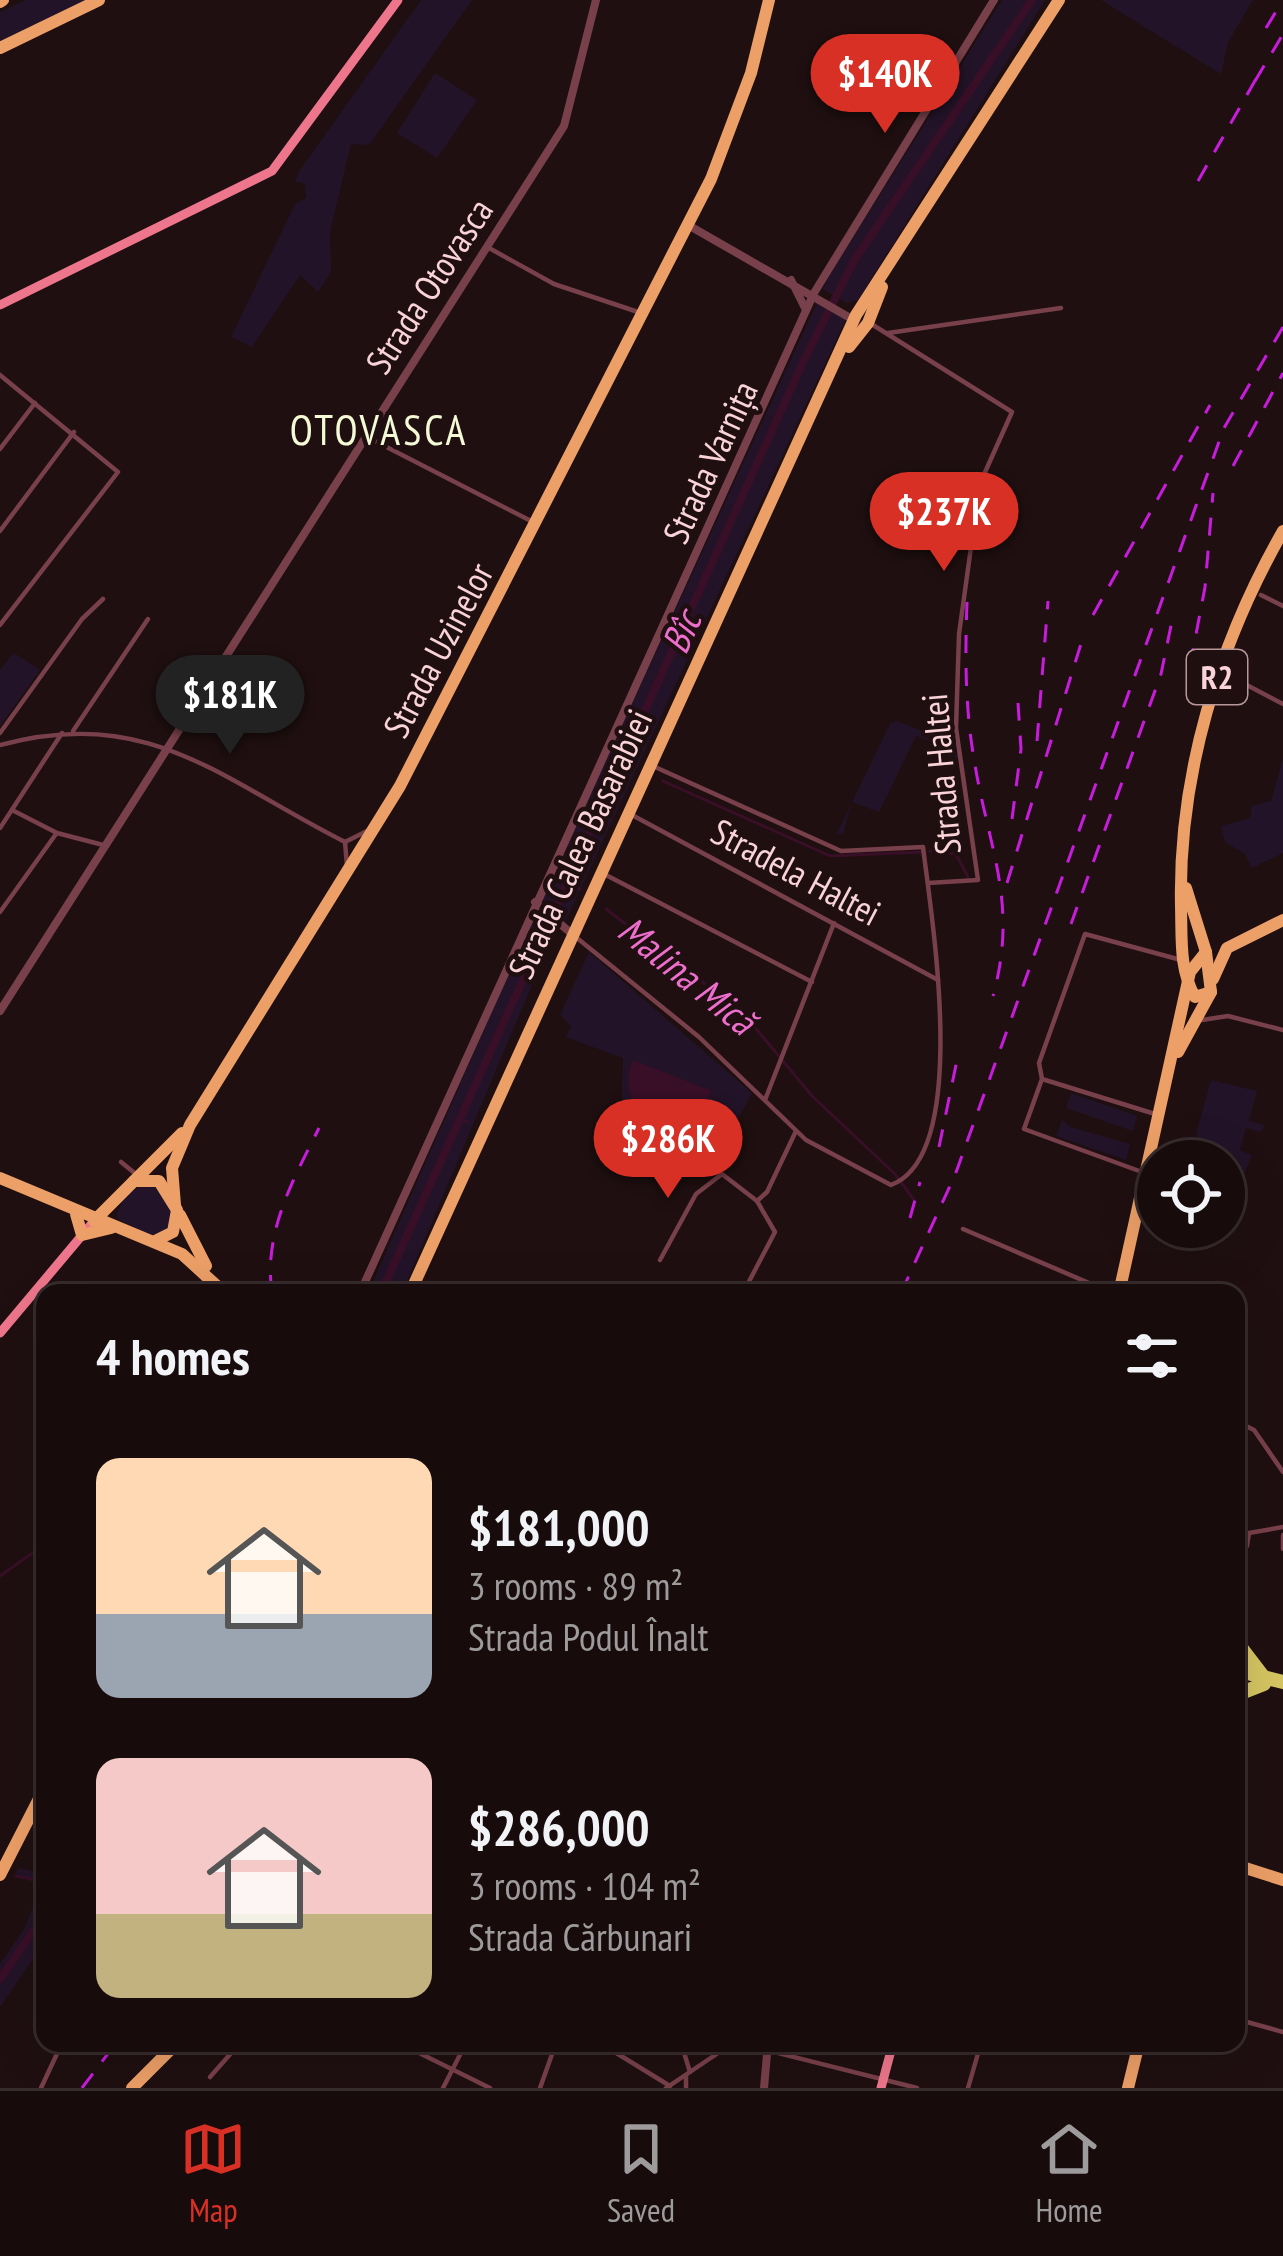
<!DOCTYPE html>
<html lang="en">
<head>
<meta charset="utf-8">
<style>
  :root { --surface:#170b0c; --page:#24191a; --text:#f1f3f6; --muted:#9e9b9d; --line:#362b2d; --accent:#d93025 }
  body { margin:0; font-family:"PT Sans Narrow",sans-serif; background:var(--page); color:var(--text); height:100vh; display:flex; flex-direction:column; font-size:45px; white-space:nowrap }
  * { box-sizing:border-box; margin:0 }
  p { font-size:39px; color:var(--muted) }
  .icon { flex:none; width:66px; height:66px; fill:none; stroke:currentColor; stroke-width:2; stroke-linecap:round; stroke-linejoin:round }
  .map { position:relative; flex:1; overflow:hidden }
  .sheet { position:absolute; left:36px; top:1284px; width:1209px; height:768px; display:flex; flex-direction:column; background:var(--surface); border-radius:24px; box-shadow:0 12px 48px #0002,0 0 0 3px var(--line) }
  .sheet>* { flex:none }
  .buttons { position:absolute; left:1137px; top:1140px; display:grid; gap:24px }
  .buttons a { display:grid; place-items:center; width:108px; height:108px; border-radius:50%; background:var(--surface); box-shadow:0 12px 48px #0002,0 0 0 3px var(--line); font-size:60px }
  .price { position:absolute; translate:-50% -102px; padding:0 27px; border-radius:42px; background:var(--accent); color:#fff; font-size:39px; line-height:78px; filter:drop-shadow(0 3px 6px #0008) }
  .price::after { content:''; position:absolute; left:50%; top:72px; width:36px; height:27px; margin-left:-18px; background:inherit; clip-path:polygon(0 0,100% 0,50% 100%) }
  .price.on { background:#222; color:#fff }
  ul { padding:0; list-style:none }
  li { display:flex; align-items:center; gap:36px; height:300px; padding:0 60px }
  li span { display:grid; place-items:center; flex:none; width:336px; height:240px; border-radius:24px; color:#555 }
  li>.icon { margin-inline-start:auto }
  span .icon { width:144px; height:144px; fill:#fffc; stroke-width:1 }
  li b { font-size:51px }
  h2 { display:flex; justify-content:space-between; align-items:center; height:144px; padding:0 60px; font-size:51px }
  .tabs { display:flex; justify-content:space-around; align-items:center; height:168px; border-top:3px solid var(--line); background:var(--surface); font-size:33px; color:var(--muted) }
  .tabs a { display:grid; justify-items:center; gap:6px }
  .tabs .on { color:var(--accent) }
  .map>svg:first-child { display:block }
  .green { fill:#231328 }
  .water { fill:#380f27 }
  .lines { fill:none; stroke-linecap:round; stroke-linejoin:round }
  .stream { stroke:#380f27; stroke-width:3 }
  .river { stroke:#380f27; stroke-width:8 }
  .minor { stroke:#78404a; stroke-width:4.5 }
  .tertiary { stroke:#78404a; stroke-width:8 }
  .secondary { stroke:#ee768c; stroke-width:9 }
  .primary { stroke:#ec9f67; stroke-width:12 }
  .trunk { stroke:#d5c562; stroke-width:14 }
  .rail { stroke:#c81cdd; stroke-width:3; stroke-dasharray:18 15; stroke-linecap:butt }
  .labels { text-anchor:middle; stroke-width:9; stroke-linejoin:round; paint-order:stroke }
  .shield { fill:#1f0f10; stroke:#b8989b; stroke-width:3 }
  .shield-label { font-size:33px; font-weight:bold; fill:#f9d3d7 }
  .street-label { font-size:36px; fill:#f9d3d7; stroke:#1f0f10 }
  .water-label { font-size:39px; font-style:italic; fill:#ed6ecc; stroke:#1f0f10 }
  .quarter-label { font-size:42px; letter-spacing:3px; fill:#f4fad5; stroke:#1f0f10 }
</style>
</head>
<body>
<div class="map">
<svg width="1283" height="2088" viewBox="0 0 1283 2088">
  <rect width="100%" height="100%" fill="#1f0f10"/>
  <g class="green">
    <path d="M26,0H90L0,43V12Z"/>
    <path d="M421,0H472L369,145L351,144L330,232L331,272L318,292L300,275L252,347L231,337L295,204L306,198L305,183L295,182L300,170Z"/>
    <path d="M1002,0H1045L858,300L847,303L823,289L831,273Z"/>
    <path d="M1101,0H1253L1228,42L1221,74Z"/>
    <path d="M435,73L477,100L437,158L397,133Z"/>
    <path d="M817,303L846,319L565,922L542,899Z"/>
    <path d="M14,653L40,670L0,726V670Z"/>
    <path d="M897,721L958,745L959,759L950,755L953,749L916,736L879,812L852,802L843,834L837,833L890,724Z"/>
    <path d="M1283,758V853L1252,868L1245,854L1225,842L1221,826L1250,818L1252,806L1271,801Z"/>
    <path d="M536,912L556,928L402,1293H368Z"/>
    <path d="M589,952L752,1093L736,1123L725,1172L706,1160L620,1162L623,1058L566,1037L571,1026L560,1015Z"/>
    <path d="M1211,1080L1257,1091L1249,1121L1264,1125L1261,1132L1246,1128L1240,1150L1252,1155L1235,1194L1224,1191V1161H1202L1206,1152L1196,1134Z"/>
    <path d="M1071,1093L1137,1116L1133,1131L1066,1108Z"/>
    <path d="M1062,1120L1070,1127L1130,1144L1126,1160L1056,1136Z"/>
    <path d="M156,1183L173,1211L171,1228L154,1238L116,1218C120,1198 134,1185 156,1183Z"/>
    <path d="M19,1868L45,1874V1941L0,2007V1964L24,1929L41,1886L15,1873Z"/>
  </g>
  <path class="water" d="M633,1060L712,1091L681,1147L648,1136C636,1112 621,1085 633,1060Z"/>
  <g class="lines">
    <g class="stream">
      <path d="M620,759L634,766"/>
      <path d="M663,781L830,856L921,852"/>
      <path d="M930,851L956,854L968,877"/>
      <path d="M565,880L580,889"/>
      <path d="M606,909L742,1012L813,1097L895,1174L914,1200"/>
      <path d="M457,1118L468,1122"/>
      <path d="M0,1576L45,1544"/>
      <path d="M16,1876L45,1882"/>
    </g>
    <g class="river">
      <path d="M381,1293L804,360L855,259L1032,0"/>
      <path d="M0,1979L45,1914"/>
    </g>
    <g class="minor">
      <path d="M489,248L554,284L638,312"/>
      <path d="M873,325L1012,412L969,508L972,540L959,634L956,728L978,880L928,883"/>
      <path d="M888,333L1061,308"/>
      <path d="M0,375L118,472L0,625"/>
      <path d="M367,437L533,522"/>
      <path d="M0,449L35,403"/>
      <path d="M0,531L74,432"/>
      <path d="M1261,595L1283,606"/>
      <path d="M1224,673L1283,704"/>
      <path d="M73,731L148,619"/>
      <path d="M0,733L82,619L103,599"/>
      <path d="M0,745C149,705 220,779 345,842"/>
      <path d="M12,810L57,833L107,846"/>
      <path d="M632,815L938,980"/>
      <path d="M0,828L62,733"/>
      <path d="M345,842L367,831"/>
      <path d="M345,842L347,866"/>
      <path d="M604,874L812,982"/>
      <path d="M0,912L56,834"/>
      <path d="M577,938L699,1037L806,1140L891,1185C972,1155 931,915 923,847L841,851L655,767"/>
      <path d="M1202,1020L1228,1016L1283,1030"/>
      <path d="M1042,1079L1155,1114"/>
      <path d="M765,1100L834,923"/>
      <path d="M121,1162L137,1175"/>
      <path d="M1142,1172L1024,1129L1042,1079L1039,1063L1085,934L1181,960"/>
      <path d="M757,1201L767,1192L796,1131"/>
      <path d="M963,1229L1110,1292"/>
      <path d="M660,1260L696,1194L722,1174L757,1201L775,1232L743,1293"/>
      <path d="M1236,1421L1254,1430L1283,1472"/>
      <path d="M1283,1535V1549"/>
      <path d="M1236,1552L1247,1546L1249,1533L1283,1527"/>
      <path d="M1236,2019L1283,2032"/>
      <path d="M399,2043L490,2088"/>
      <path d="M600,2043L670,2086"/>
      <path d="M681,2043L690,2072"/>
      <path d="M738,2043L917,2088"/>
      <path d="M686,2075V2088"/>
      <path d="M210,2077L240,2043"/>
      <path d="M41,2088L62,2043"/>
      <path d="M443,2088L466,2043"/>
      <path d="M540,2088L556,2043"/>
      <path d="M666,2088L733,2043"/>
      <path d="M968,2088L981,2043"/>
    </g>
    <g class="tertiary">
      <path d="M688,225L852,319"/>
      <path d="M791,280L806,310"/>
      <path d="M535,902L572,934"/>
      <path d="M0,1011L564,126L596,0"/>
      <path d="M360,1293L814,293L994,0"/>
      <path d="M764,2088L768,2043"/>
    </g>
    <g class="secondary">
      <path d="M0,305L272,171L398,0"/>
      <path d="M0,1333L94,1221"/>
      <path d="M881,2088L893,2043"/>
    </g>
    <g class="primary">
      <path d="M0,2L3,0"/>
      <path d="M0,48L99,0"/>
      <path d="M849,347L868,323L882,287"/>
      <path d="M1213,979L1227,948L1283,920"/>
      <path d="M1211,992L1195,997C1179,969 1182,939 1181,907C1178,776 1218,645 1283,531"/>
      <path d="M1178,1052L1211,992L1206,952L1186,888"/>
      <path d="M0,1178L182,1254L218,1287"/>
      <path d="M134,1181H159L177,1210L173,1232L155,1241"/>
      <path d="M175,1205L172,1168L190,1125L400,786L711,179L751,73L769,0"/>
      <path d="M76,1214L82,1235L111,1228"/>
      <path d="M180,1215L206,1266"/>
      <path d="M94,1221L182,1133"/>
      <path d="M410,1293L856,315L1059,0"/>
      <path d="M1119,1293L1190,972L1206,952"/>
      <path d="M1236,1865L1283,1880"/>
      <path d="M0,1875L45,1787"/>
      <path d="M132,2088L177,2043"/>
      <path d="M1128,2088L1139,2043"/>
    </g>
    <g class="trunk">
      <path d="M1236,1641L1262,1675"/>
      <path d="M1236,1670L1283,1682"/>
      <path d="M1236,1695L1264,1684"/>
    </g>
    <g class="rail">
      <path d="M1266,28L1283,0"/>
      <path d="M1255,81L1283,34"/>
      <path d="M1198,181L1261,70"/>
      <path d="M1233,466L1283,373"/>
      <path d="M967,602C965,655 965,707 974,759C988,848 1019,902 993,996"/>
      <path d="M1093,615L1210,405"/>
      <path d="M1190,666L1205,587L1213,493"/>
      <path d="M1037,741L1048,601"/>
      <path d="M1012,819L1021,749L1018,703"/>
      <path d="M1007,883L1084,634"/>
      <path d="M1071,924L1161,674L1174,611"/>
      <path d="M939,1147L957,1060"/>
      <path d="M910,1218L920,1182"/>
      <path d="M272,1293C263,1233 293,1180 319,1128"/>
      <path d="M901,1293L955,1175L1224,428L1283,327"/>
      <path d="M82,2088L116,2043"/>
    </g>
  </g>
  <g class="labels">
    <rect class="shield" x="1187" y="650" width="60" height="54" rx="9"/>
    <g class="shield-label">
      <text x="1217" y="689">R2</text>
    </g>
    <g class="street-label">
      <text transform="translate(429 286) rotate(-57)" y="13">Strada Otovasca</text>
      <text transform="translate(710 462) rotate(-65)" y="13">Strada Varnița</text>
      <text transform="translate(438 650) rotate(-62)" y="13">Strada Uzinelor</text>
      <text transform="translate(941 774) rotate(-95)" y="13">Strada Haltei</text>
      <text transform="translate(580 844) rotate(-65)" y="13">Strada Calea Basarabiei</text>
      <text transform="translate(796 872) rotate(28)" y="13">Stradela Haltei</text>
    </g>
    <g class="water-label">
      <text transform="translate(681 632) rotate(-66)" y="14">Bîc</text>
      <text transform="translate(687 975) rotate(39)" y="14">Malina Mică</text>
    </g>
    <g class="quarter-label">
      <text x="379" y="445">OTOVASCA</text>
    </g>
  </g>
</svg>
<div class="buttons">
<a><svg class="icon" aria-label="locate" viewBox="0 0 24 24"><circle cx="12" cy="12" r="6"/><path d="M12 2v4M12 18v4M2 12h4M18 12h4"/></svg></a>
</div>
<b class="price" style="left:885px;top:136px">$140K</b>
<b class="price" style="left:944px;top:574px">$237K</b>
<b class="price on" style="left:230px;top:757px">$181K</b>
<b class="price" style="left:668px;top:1201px">$286K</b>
<section class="sheet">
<h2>4 homes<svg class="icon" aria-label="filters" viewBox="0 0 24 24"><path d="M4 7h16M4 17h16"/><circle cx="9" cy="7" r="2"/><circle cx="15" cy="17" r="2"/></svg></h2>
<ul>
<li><span style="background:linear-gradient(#ffd9b3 65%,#9aa5b1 0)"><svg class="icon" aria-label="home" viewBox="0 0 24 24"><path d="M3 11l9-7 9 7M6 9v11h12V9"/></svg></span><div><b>$181,000</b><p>3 rooms · 89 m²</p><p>Strada Podul Înalt</p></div></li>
<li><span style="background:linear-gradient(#f6c9c9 65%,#c2b280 0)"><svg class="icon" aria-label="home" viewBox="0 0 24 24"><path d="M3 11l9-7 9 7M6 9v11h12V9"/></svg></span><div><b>$286,000</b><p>3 rooms · 104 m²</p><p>Strada Cărbunari</p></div></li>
</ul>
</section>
</div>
<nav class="tabs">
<a class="on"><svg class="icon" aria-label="map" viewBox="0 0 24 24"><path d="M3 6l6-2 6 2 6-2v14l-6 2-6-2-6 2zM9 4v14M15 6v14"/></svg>Map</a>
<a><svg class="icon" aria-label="saved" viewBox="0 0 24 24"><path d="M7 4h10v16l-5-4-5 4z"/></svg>Saved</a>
<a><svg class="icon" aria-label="home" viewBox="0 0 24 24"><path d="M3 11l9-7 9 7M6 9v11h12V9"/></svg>Home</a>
</nav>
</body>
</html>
